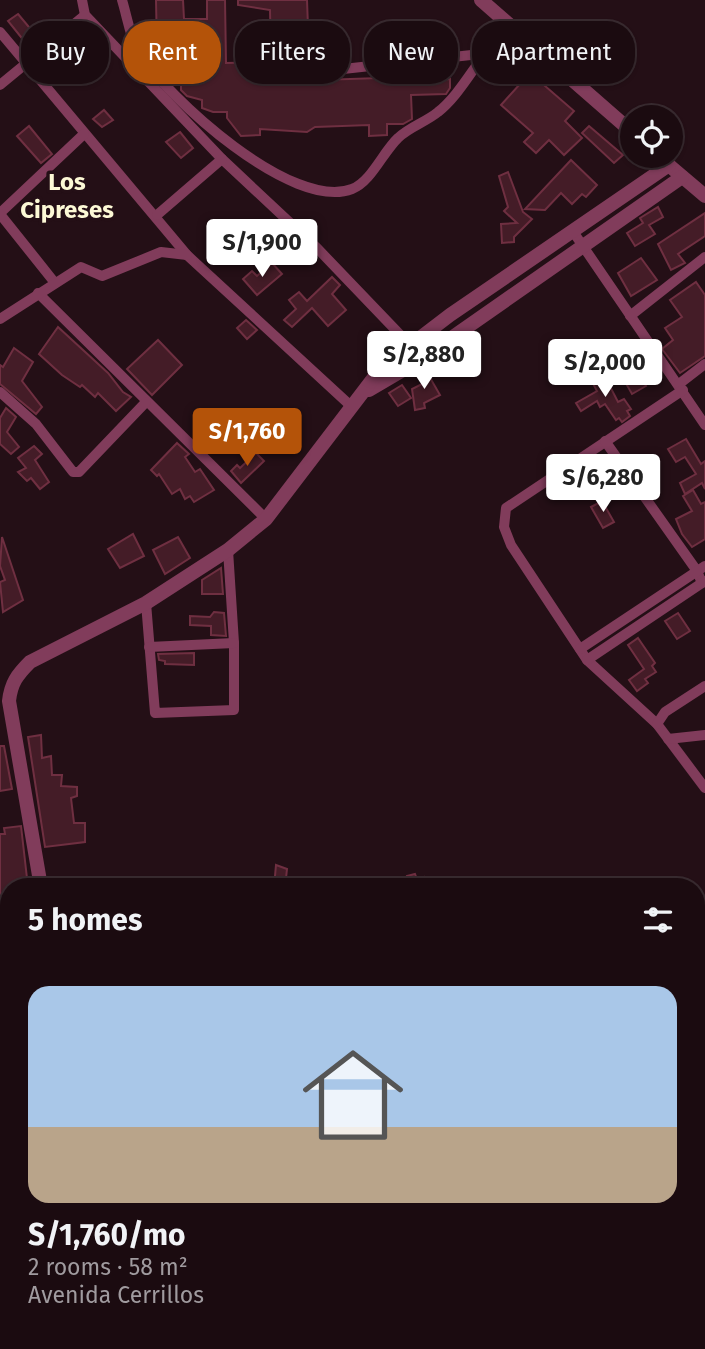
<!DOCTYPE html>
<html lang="en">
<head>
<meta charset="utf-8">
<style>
  :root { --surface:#1b0b10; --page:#28191e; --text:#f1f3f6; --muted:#a09b9f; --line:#392b30; --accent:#b45309 }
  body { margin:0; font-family:"Fira Sans",sans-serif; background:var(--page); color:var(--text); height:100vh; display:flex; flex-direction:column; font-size:26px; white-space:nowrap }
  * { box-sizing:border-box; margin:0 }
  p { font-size:23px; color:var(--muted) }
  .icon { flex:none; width:38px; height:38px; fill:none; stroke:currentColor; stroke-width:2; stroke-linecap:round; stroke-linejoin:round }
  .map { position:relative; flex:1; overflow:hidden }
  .side { position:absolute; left:0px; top:878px; width:705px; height:471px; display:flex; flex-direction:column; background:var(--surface); border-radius:28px 28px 0 0; box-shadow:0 2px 5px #0004,0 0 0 2px var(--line) }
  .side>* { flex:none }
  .banner { position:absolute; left:21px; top:21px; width:663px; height:63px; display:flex; gap:14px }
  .buttons { position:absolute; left:620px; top:105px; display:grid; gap:14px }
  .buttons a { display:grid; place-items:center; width:63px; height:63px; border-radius:50%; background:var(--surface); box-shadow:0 2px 5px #0004,0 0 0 2px var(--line); font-size:35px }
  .price { position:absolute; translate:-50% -60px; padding:0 16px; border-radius:7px; background:#fff; color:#222; font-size:23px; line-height:46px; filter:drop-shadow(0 2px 4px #0008) }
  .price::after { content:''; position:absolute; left:50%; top:42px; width:21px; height:16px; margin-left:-10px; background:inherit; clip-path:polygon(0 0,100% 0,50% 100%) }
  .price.selected { background:var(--accent); color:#fff }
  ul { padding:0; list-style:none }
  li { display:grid; align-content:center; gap:14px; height:371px; padding:0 28px }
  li+li { border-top:2px solid var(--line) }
  li span { display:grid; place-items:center; height:217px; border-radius:21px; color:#555 }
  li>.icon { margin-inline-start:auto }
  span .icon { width:126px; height:126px; fill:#fffc; stroke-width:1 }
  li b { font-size:30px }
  h2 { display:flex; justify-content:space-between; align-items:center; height:84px; padding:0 28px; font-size:30px }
  .tag { padding:0 24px; border-radius:28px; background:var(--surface); box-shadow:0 2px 5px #0004,0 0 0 2px var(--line); font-size:24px; line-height:63px }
  .tag.selected { background:var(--accent); color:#fff }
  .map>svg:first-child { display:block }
  .building { fill:#441c27; stroke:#6f2f41; stroke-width:2 }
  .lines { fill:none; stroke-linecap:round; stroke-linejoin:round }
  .minor { stroke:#813c5b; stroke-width:10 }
  .tertiary { stroke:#813c5b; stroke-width:14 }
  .trunk { stroke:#f6b75a; stroke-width:19 }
  .labels { text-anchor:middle; stroke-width:7; stroke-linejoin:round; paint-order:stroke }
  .neighbourhood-label { font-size:24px; font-weight:bold; fill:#fdf9d6; stroke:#240f16 }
</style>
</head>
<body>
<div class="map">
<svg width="705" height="1349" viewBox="0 0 705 1349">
  <rect width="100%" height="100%" fill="#240f16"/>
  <g class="building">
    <path d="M156,0H183L184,19H207V0H225L226,63L263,62V58H271L270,10L238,5V0H307L309,55H319L320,80L410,77V80L450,79V88L446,94L411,95L412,119L403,124H387V135L369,136V125L315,127L307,132L260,129V135L241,136L227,118V112H213L202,108V100L187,96L181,90V79H171L161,69V50H157Z"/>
    <path d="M18,14L39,39L29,47L8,21Z"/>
    <path d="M83,27L104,53L90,63L71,38Z"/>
    <rect x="495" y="71" width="20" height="13"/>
    <path d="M530,73L574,111L565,121L582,138L564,155L549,140L536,153L524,142L533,133L501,105Z"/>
    <path d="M104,110L113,120L102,127L93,119Z"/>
    <path d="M29,126L52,154L41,163L17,136Z"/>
    <path d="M589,126L623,155L614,163L582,133Z"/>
    <path d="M180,132L193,148L181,158L166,142Z"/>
    <path d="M571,160L597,185L586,197L582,194L572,204L561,193L545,210L525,209Z"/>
    <path d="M508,172L523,212L532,219L514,237V242L502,243L501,224L517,223L504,211L508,207L499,176Z"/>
    <path d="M658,207L663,217L649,225L655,234L635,246L627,233L643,223L640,218Z"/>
    <path d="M705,213V236L678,254L685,263L671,270L658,244Z"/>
    <path d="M641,258L657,280L631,296L618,273Z"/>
    <path d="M272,263L282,274L257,295L243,279L252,271L257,276Z"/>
    <path d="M332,277L340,285L332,294L346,310L328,326L312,308L292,327L284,320L296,309L289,300L299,292L307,301Z"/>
    <path d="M696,282L705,295V356L680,373L662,349L673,340L665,328L682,317L670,300Z"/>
    <path d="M246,320L257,330L247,339L237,328Z"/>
    <path d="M58,327L108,373L123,392L131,397L116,411L98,393L95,397L82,385L80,387L62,375L39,354Z"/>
    <path d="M158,340L182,365L152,395L127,369Z"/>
    <path d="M14,348L33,362L22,381L42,407L36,414L0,384V365L3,367Z"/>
    <path d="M626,355L633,365L644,359L652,374L642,379L646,386L632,394L620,373L624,371L617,361Z"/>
    <path d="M425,369L440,395L424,403L425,408L415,410L412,389L424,383L418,373Z"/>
    <path d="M602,371L618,402L624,399L631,409L627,411L630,416L622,422L619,418L616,420L605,404L600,407L597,401L581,411L576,403L597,391L590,378Z"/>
    <path d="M402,385L411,398L398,406L389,393Z"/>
    <path d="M6,408L16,417L7,432L19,447L11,454L0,444V418Z"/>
    <path d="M216,411L231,429L220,438L205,420Z"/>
    <path d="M686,439L701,464L705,461V489L702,483L685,494L680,483L696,474L685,457L676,462L668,449Z"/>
    <path d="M177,443L189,454L185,457L195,472L200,469L214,490L194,502L190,496L185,499L180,489L172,494L159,474L157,476L151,470Z"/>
    <path d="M34,446L42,454L35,460L49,482L40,489L31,478L27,481L18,472L26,468L18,458Z"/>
    <path d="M256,453L264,461L241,483L231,471L237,465L240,468Z"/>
    <path d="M693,490L701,504L705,502V539L692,547L682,534L676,519L692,511L683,496Z"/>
    <path d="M602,501L614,522L603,528L591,507Z"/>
    <path d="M133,534L144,556L120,568L108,549Z"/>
    <path d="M2,537L23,600L3,612L0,582L5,580L0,566Z"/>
    <path d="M178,537L190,558L165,574L153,550Z"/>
    <path d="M221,568L223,594H202V580Z"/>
    <path d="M214,612L224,613L226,636L211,635V626L190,625V616L210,617Z"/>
    <path d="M678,613L690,631L677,639L665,621Z"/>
    <path d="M638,638L655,663L652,666L656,672L645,679L648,683L637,691L629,680L644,669L628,645Z"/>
    <path d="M194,653V665L165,664V661L159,660L158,654Z"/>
    <path d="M41,735L42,758L51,756L52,775H62L61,786L77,787V796L71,798L74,823H85V842L45,847L28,737Z"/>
    <path d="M0,746H4L12,789L0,791Z"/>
    <path d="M21,826L28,887H9V893L0,894V834H5L4,828Z"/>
    <path d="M276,865L287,869L285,887H274Z"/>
    <path d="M415,874L417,879L424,877L426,887H395L394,884L408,881L407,876Z"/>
    <path d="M696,1080L705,1081V1167H702L696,1146Z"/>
  </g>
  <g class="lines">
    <g class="minor">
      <path d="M82,0L85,15L222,159L317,248L409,344L420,360"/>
      <path d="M122,0C127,16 130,37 138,51C167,98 293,212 352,189C371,182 383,152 398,138C409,127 426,122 438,112C457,97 470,73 485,54"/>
      <path d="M0,32L187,255L352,407"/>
      <path d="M334,70L535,48"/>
      <path d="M0,85L85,15"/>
      <path d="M0,213L84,134"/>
      <path d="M0,214L55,283"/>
      <path d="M157,215L222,159"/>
      <path d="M574,233L705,425"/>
      <path d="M38,293L266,519"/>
      <path d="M630,316L705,257"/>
      <path d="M0,319L81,267L102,276L161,252L187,255"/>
      <path d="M679,384L705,364"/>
      <path d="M683,390L506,508L504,527L511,545L587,660L657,724L705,788"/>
      <path d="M0,392L36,424L73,472H79L146,402"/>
      <path d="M605,441L697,571L702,583"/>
      <path d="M146,603L155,713L234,710V643L228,550"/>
      <path d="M149,647L234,643"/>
      <path d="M580,649L705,566"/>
      <path d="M587,660L705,581"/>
      <path d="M657,724L665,712L705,686"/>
      <path d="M668,739L705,735"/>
      <path d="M0,907L9,904"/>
      <path d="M0,1138L9,1134"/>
      <path d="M506,1349L507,1340"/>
    </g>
    <g class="tertiary">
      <path d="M481,0L632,132"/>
      <path d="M658,156L705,196"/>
      <path d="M369,390L420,360L682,177"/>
      <path d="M41,887L9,701C11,683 17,675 30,662L146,603L228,550L266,519L382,367L450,315L669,165"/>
    </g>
    <g class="trunk">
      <path d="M0,1039L9,1040"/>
      <path d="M696,1045H705"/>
      <path d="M0,1054H9"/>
    </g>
  </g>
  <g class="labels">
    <g class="neighbourhood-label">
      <text x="67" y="190">Los<tspan x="67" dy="28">Cipreses</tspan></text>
    </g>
  </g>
</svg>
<div class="buttons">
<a><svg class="icon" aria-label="locate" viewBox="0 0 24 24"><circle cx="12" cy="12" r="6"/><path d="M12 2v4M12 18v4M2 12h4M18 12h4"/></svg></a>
</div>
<b class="price" style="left:262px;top:279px">S/1,900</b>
<b class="price" style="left:424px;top:391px">S/2,880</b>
<b class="price" style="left:605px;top:399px">S/2,000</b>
<b class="price selected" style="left:247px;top:468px">S/1,760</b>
<b class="price" style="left:603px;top:514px">S/6,280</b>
<div class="banner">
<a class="tag">Buy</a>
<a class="tag selected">Rent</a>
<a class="tag">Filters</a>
<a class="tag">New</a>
<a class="tag">Apartment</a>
</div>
<section class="side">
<h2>5 homes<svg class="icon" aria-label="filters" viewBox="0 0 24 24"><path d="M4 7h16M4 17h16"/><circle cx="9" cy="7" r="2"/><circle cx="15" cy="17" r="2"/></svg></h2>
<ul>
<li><span style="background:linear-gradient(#a9c7e8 65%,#b9a48a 0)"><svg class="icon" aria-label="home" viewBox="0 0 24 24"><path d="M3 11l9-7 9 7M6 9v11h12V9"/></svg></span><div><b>S/1,760/mo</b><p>2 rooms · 58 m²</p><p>Avenida Cerrillos</p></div></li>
</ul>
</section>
</div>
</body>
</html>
